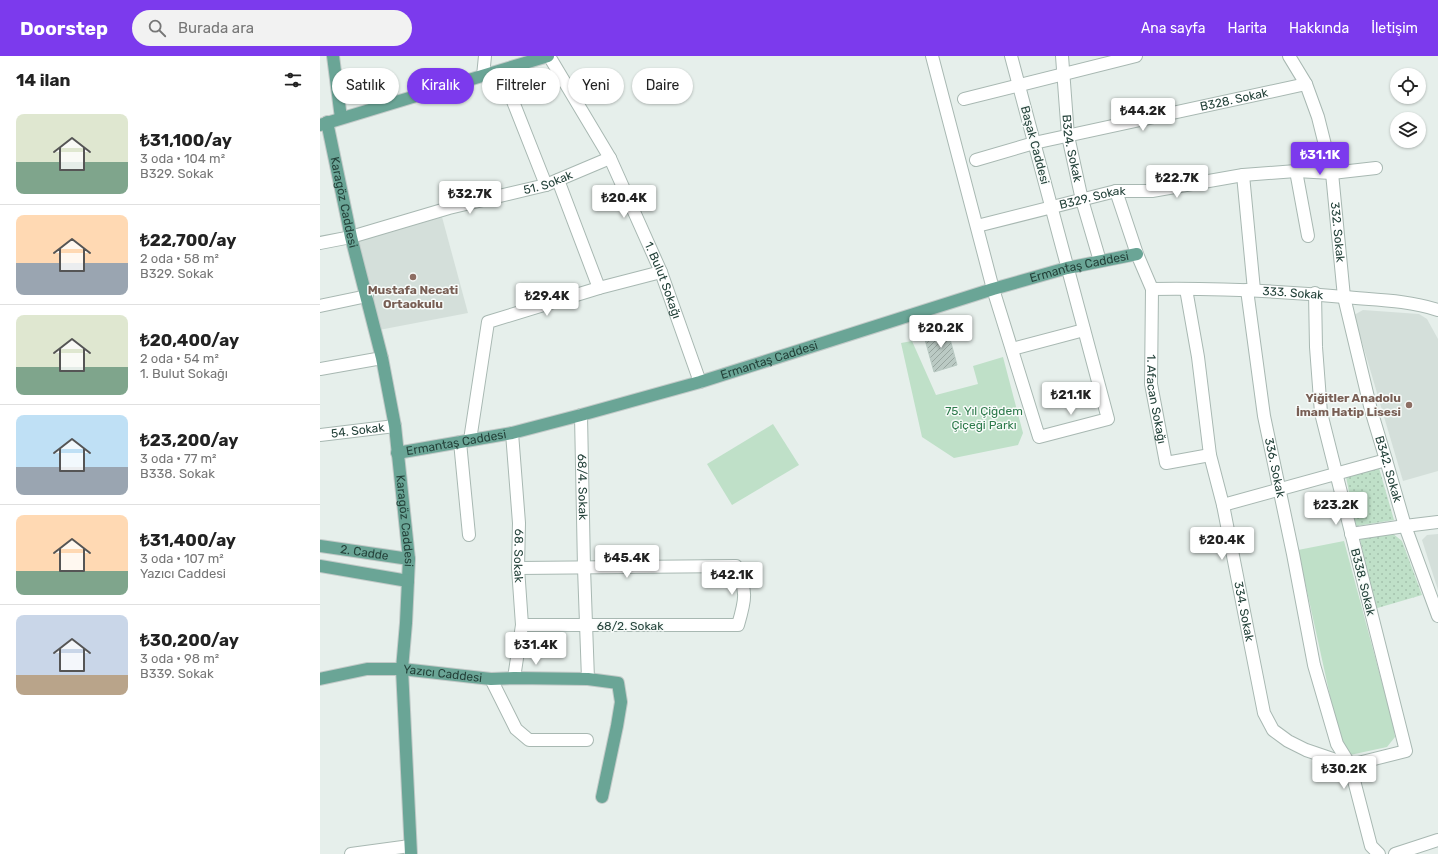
<!DOCTYPE html>
<html lang="tr">
<head>
<meta charset="utf-8">
<style>
  :root { --surface:#fff; --page:#f2f2f2; --text:#222; --muted:#767676; --line:#e0e0e0; --accent:#7c3aed }
  body { margin:0; font-family:Rubik,sans-serif; background:var(--page); color:var(--text); height:100vh; display:flex; flex-direction:column; font-size:15px; white-space:nowrap }
  * { box-sizing:border-box; margin:0 }
  p { font-size:13px; color:var(--muted) }
  .icon { flex:none; width:22px; height:22px; fill:none; stroke:currentColor; stroke-width:2; stroke-linecap:round; stroke-linejoin:round }
  .map { position:relative; flex:1; overflow:hidden }
  .panel { display:flex; flex-direction:column; background:var(--surface); width:320px }
  .panel>* { flex:none }
  .top-card { position:absolute; left:12px; top:12px; width:380px; height:36px; display:flex; gap:8px }
  .controls { position:absolute; left:1070px; top:12px; display:grid; gap:8px }
  .controls a { display:grid; place-items:center; width:36px; height:36px; border-radius:50%; background:var(--surface); box-shadow:0 1px 3px #0004; font-size:20px }
  .price { position:absolute; translate:-50% -34px; padding:0 9px; border-radius:4px; background:#fff; color:#222; font-size:13px; line-height:26px; filter:drop-shadow(0 1px 2px #0008) }
  .price::after { content:''; position:absolute; left:50%; top:24px; width:12px; height:9px; margin-left:-6px; background:inherit; clip-path:polygon(0 0,100% 0,50% 100%) }
  .price.selected { background:var(--accent); color:#fff }
  ul { padding:0; list-style:none }
  li { display:flex; align-items:center; gap:12px; height:100px; padding:0 16px }
  li+li { border-top:1px solid var(--line) }
  li span { display:grid; place-items:center; flex:none; width:112px; height:80px; border-radius:8px; color:#555 }
  li>.icon { margin-inline-start:auto }
  span .icon { width:48px; height:48px; fill:#fffc; stroke-width:1 }
  li b { font-size:17px }
  h2 { display:flex; justify-content:space-between; align-items:center; height:48px; padding:0 16px; font-size:17px }
  .tag { padding:0 14px; border-radius:18px; background:var(--surface); box-shadow:0 1px 3px #0004; font-size:14px; line-height:36px }
  .tag.selected { background:var(--accent); color:#fff }
  header { display:flex; align-items:center; gap:24px; box-sizing:border-box; height:56px; padding:0 20px; background:var(--accent); color:#fff }
  header strong { font-size:19px }
  nav { display:flex; gap:22px; margin-inline-start:auto; font-size:14px }
  .search { width:280px; height:36px; background:var(--page); display:flex; align-items:center; gap:10px; box-sizing:border-box; padding:0 14px; border-radius:22px; color:var(--muted); font-size:15px }
  main { display:flex; flex:1; min-height:0 }
  .map>svg:first-child { display:block }
  .built { fill:#d4dfda }
  .grass { fill:url(#grass-dots) }
  .green { fill:#bfe0c8 }
  .building { fill:url(#building-hatch); stroke:#b8c9c2 }
  .lines { fill:none; stroke-linecap:round; stroke-linejoin:round }
  .minor-casing { stroke:#a8b8b2; stroke-width:14 }
  .major-casing { stroke:#c2cac8; stroke-width:14 }
  .minor { stroke:#fff; stroke-width:12 }
  .major { stroke:#6aa596; stroke-width:12 }
  .education-dot { fill:#8d6e63; stroke:#f7fbf9; stroke-width:1.5 }
  .labels { text-anchor:middle; stroke-width:3; stroke-linejoin:round; paint-order:stroke }
  .street-label { font-size:12px; fill:#24423a; stroke:#f7fbf9 }
  .education-label { font-size:12px; font-weight:bold; fill:#785e54; stroke:#f7fbf9 }
  .park-label { font-size:12px; fill:#2d7a4b; stroke:#f7fbf9 }
</style>
</head>
<body>
<header>
<strong>Doorstep</strong>
<div class="search"><svg class="icon" aria-label="search" viewBox="0 0 24 24"><circle cx="10" cy="10" r="6"/><path d="M15 15l6 6"/></svg>Burada ara</div>
<nav><a>Ana sayfa</a><a>Harita</a><a>Hakkında</a><a>İletişim</a></nav>
</header>
<main>
<section class="panel">
<h2>14 ilan<svg class="icon" aria-label="filters" viewBox="0 0 24 24"><path d="M4 7h16M4 17h16"/><circle cx="9" cy="7" r="2"/><circle cx="15" cy="17" r="2"/></svg></h2>
<ul>
<li><span style="background:linear-gradient(#dfe7d0 60%,#7fa58c 0)"><svg class="icon" aria-label="home" viewBox="0 0 24 24"><path d="M3 11l9-7 9 7M6 9v11h12V9"/></svg></span><div><b>₺31,100/ay</b><p>3 oda · 104 m²</p><p>B329. Sokak</p></div></li>
<li><span style="background:linear-gradient(#ffd9b3 60%,#9aa5b1 0)"><svg class="icon" aria-label="home" viewBox="0 0 24 24"><path d="M3 11l9-7 9 7M6 9v11h12V9"/></svg></span><div><b>₺22,700/ay</b><p>2 oda · 58 m²</p><p>B329. Sokak</p></div></li>
<li><span style="background:linear-gradient(#dfe7d0 65%,#7fa58c 0)"><svg class="icon" aria-label="home" viewBox="0 0 24 24"><path d="M3 11l9-7 9 7M6 9v11h12V9"/></svg></span><div><b>₺20,400/ay</b><p>2 oda · 54 m²</p><p>1. Bulut Sokağı</p></div></li>
<li><span style="background:linear-gradient(#bfe0f5 65%,#9aa5b1 0)"><svg class="icon" aria-label="home" viewBox="0 0 24 24"><path d="M3 11l9-7 9 7M6 9v11h12V9"/></svg></span><div><b>₺23,200/ay</b><p>3 oda · 77 m²</p><p>B338. Sokak</p></div></li>
<li><span style="background:linear-gradient(#ffd9b3 70%,#7fa58c 0)"><svg class="icon" aria-label="home" viewBox="0 0 24 24"><path d="M3 11l9-7 9 7M6 9v11h12V9"/></svg></span><div><b>₺31,400/ay</b><p>3 oda · 107 m²</p><p>Yazıcı Caddesi</p></div></li>
<li><span style="background:linear-gradient(#c9d6e8 75%,#b9a48a 0)"><svg class="icon" aria-label="home" viewBox="0 0 24 24"><path d="M3 11l9-7 9 7M6 9v11h12V9"/></svg></span><div><b>₺30,200/ay</b><p>3 oda · 98 m²</p><p>B339. Sokak</p></div></li>
</ul>
</section>
<div class="map">
<svg width="1118" height="798" viewBox="0 0 1118 798">
  <defs>
    <pattern id="grass-dots" width="8" height="8" patternUnits="userSpaceOnUse"><rect width="8" height="8" fill="#bfe0c8"/><path d="M2 2h.1M6 6h.1" fill="none" stroke="#a4c1ad" stroke-width="1.8" stroke-linecap="round"/></pattern>
    <pattern id="building-hatch" width="6" height="6" patternUnits="userSpaceOnUse"><rect width="6" height="6" fill="#bbcac4"/><path d="M-1 1l2-2M0 6l6-6M5 7l2-2" fill="none" stroke="#98a6a0"/></pattern>
  </defs>
  <rect width="100%" height="100%" fill="#e6efeb"/>
  <g class="built">
    <path d="M122,161L148,257L59,274L39,185Z"/>
    <path d="M1043,254L1099,258L1107,263L1118,283V415L1083,425L1034,259Z"/>
    <path d="M1118,478V534L1102,484L1107,479Z"/>
  </g>
  <g class="grass">
    <path d="M1059,412L1074,464L1036,470L1026,421Z"/>
    <path d="M1072,477L1082,485L1102,539L1054,553L1040,483Z"/>
  </g>
  <g class="green">
    <path d="M592,285L616,339L658,328L653,310L683,301L703,377L698,389L634,402L602,381L581,287Z"/>
    <path d="M453,368L479,409L412,449L387,408Z"/>
    <path d="M1024,485L1073,668L1075,681L1067,691L1030,699L1021,690L978,494Z"/>
  </g>
  <path class="building" d="M633,271L636,281L630,283L637,309L614,316L604,280Z"/>
  <g class="lines">
    <defs>
      <g id="minor">
        <path id="s1" d="M229,0L290,102L341,216L380,326"/>
        <path d="M612,0L673,233L719,381L788,363L691,0"/>
        <path id="s2" d="M742,0L748,80L762,144L780,205"/>
        <path id="s3" d="M969,0L986,28L998,61L1012,117L1024,241L1051,354L1066,404L1085,470L1118,560"/>
        <path d="M181,15L226,129"/>
        <path d="M163,20L165,0"/>
        <path d="M644,43L816,0"/>
        <path id="s4" d="M656,104L714,87L986,28"/>
        <path d="M976,115L988,180"/>
        <path d="M923,119L934,234"/>
        <path d="M238,124L279,232L341,216"/>
        <path id="s5" d="M796,135L817,198L832,233L831,328L846,407L890,399"/>
        <path id="s6" d="M657,170L796,135H832L923,119L976,115L1012,117L1056,112"/>
        <path id="s7" d="M0,187L31,181L129,152L226,129L290,102"/>
        <path id="s8" d="M832,233C896,232 960,235 1024,241C1056,244 1087,244 1118,254"/>
        <path id="s9" d="M866,233L878,301L890,399L903,449L944,657L953,674L968,685L986,694L1030,709L1086,695L1001,357L996,291L995,237"/>
        <path id="s10" d="M927,234L944,360L973,498L994,609L1017,688L1030,709L1051,790L1059,798"/>
        <path d="M0,250L47,240"/>
        <path d="M692,293L764,274"/>
        <path d="M0,313L62,302"/>
        <path id="s11" d="M261,359L264,512L268,623"/>
        <path id="s12" d="M192,377L199,467L198,512L202,569L194,622"/>
        <path id="s13" d="M0,379L75,370"/>
        <path d="M150,384L168,266L279,232"/>
        <path d="M140,386L149,479"/>
        <path d="M903,449L1066,404"/>
        <path d="M1031,478L1085,470L1118,466"/>
        <path d="M198,512L416,510C427,536 426,542 418,569H202"/>
        <path d="M171,623L196,673L209,684H267"/>
        <path d="M31,798L90,790"/>
        <path d="M1075,798L1118,784"/>
      </g>
      <g id="major">
        <path d="M13,0L21,62"/>
        <path id="s14" d="M7,66L31,181L62,302L75,370L89,503L86,567L82,613L91,798"/>
        <path d="M0,69L228,0"/>
        <path id="s15" d="M77,397L192,377L261,359L380,326L673,233L747,212L817,198"/>
        <path id="s16" d="M0,490L89,503"/>
        <path d="M0,510L88,525"/>
        <path id="s17" d="M0,623L47,613H82L171,623L194,622L268,623L298,627L301,646L297,670L282,741"/>
      </g>
    </defs>
    <use href="#minor" class="minor-casing"/>
    <use href="#major" class="major-casing"/>
    <use href="#minor" class="minor"/>
    <use href="#major" class="major"/>
  </g>
  <g class="education-dot">
    <circle cx="93" cy="221" r="4"/>
    <circle cx="1089" cy="349" r="4"/>
  </g>
  <g class="labels">
    <g class="street-label">
      <text dy="4" stroke="none"><textPath href="#s4" startOffset="265">B328. Sokak</textPath></text>
      <text transform="translate(715 89) rotate(75)" y="4">Başak Caddesi</text>
      <text dy="4" stroke="none"><textPath href="#s2" startOffset="93">B324. Sokak</textPath></text>
      <text dy="4" stroke="none"><textPath href="#s7" startOffset="236">51. Sokak</textPath></text>
      <text dy="4" stroke="none"><textPath href="#s6" startOffset="119">B329. Sokak</textPath></text>
      <text dy="4" stroke="none"><textPath href="#s14" startOffset="82">Karagöz Caddesi</textPath></text>
      <text dy="4" stroke="none"><textPath href="#s3" startOffset="185">332. Sokak</textPath></text>
      <text dy="4" stroke="none"><textPath href="#s15" startOffset="708">Ermantaş Caddesi</textPath></text>
      <text dy="4" stroke="none"><textPath href="#s1" startOffset="252">1. Bulut Sokağı</textPath></text>
      <text dy="4" stroke="none"><textPath href="#s8" startOffset="141">333. Sokak</textPath></text>
      <text dy="4" stroke="none"><textPath href="#s15" startOffset="384">Ermantaş Caddesi</textPath></text>
      <text dy="4" stroke="none"><textPath href="#s5" startOffset="215">1. Afacan Sokağı</textPath></text>
      <text dy="4" stroke="none"><textPath href="#s13" startOffset="38">54. Sokak</textPath></text>
      <text dy="4" stroke="none"><textPath href="#s15" startOffset="60">Ermantaş Caddesi</textPath></text>
      <text dy="4" stroke="none"><textPath href="#s10" startOffset="180">336. Sokak</textPath></text>
      <text dy="4" stroke="none"><textPath href="#s3" startOffset="428">B342. Sokak</textPath></text>
      <text dy="4" stroke="none"><textPath href="#s11" startOffset="72">68/4. Sokak</textPath></text>
      <text dy="4" stroke="none"><textPath href="#s14" startOffset="407">Karagöz Caddesi</textPath></text>
      <text dy="4" stroke="none"><textPath href="#s16" startOffset="45">2. Cadde</textPath></text>
      <text dy="4" stroke="none"><textPath href="#s12" startOffset="123">68. Sokak</textPath></text>
      <text transform="translate(1043 526) rotate(76)" y="4">B338. Sokak</text>
      <text dy="4" stroke="none"><textPath href="#s9" startOffset="328">334. Sokak</textPath></text>
      <text x="310" y="574">68/2. Sokak</text>
      <text dy="4" stroke="none"><textPath href="#s17" startOffset="124">Yazıcı Caddesi</textPath></text>
    </g>
    <g class="education-label">
      <text x="93" y="238">Mustafa Necati<tspan x="93" dy="14">Ortaokulu</tspan></text>
      <text x="1081" y="346" text-anchor="end">Yiğitler Anadolu<tspan x="1081" dy="14">İmam Hatip Lisesi</tspan></text>
    </g>
    <g class="park-label">
      <text x="664" y="359">75. Yıl Çiğdem<tspan x="664" dy="14">Çiçeği Parkı</tspan></text>
    </g>
  </g>
</svg>
<div class="controls">
<a><svg class="icon" aria-label="locate" viewBox="0 0 24 24"><circle cx="12" cy="12" r="6"/><path d="M12 2v4M12 18v4M2 12h4M18 12h4"/></svg></a>
<a><svg class="icon" aria-label="layers" viewBox="0 0 24 24"><path d="M12 4l9 5-9 5-9-5zM3 14l9 5 9-5"/></svg></a>
</div>
<b class="price" style="left:823px;top:76px">₺44.2K</b>
<b class="price selected" style="left:1000px;top:120px">₺31.1K</b>
<b class="price" style="left:857px;top:143px">₺22.7K</b>
<b class="price" style="left:150px;top:159px">₺32.7K</b>
<b class="price" style="left:304px;top:163px">₺20.4K</b>
<b class="price" style="left:227px;top:261px">₺29.4K</b>
<b class="price" style="left:621px;top:293px">₺20.2K</b>
<b class="price" style="left:751px;top:360px">₺21.1K</b>
<b class="price" style="left:1016px;top:470px">₺23.2K</b>
<b class="price" style="left:902px;top:505px">₺20.4K</b>
<b class="price" style="left:307px;top:523px">₺45.4K</b>
<b class="price" style="left:412px;top:540px">₺42.1K</b>
<b class="price" style="left:216px;top:610px">₺31.4K</b>
<b class="price" style="left:1024px;top:734px">₺30.2K</b>
<div class="top-card">
<a class="tag">Satılık</a>
<a class="tag selected">Kiralık</a>
<a class="tag">Filtreler</a>
<a class="tag">Yeni</a>
<a class="tag">Daire</a>
</div>
</div>
</main>
</body>
</html>
